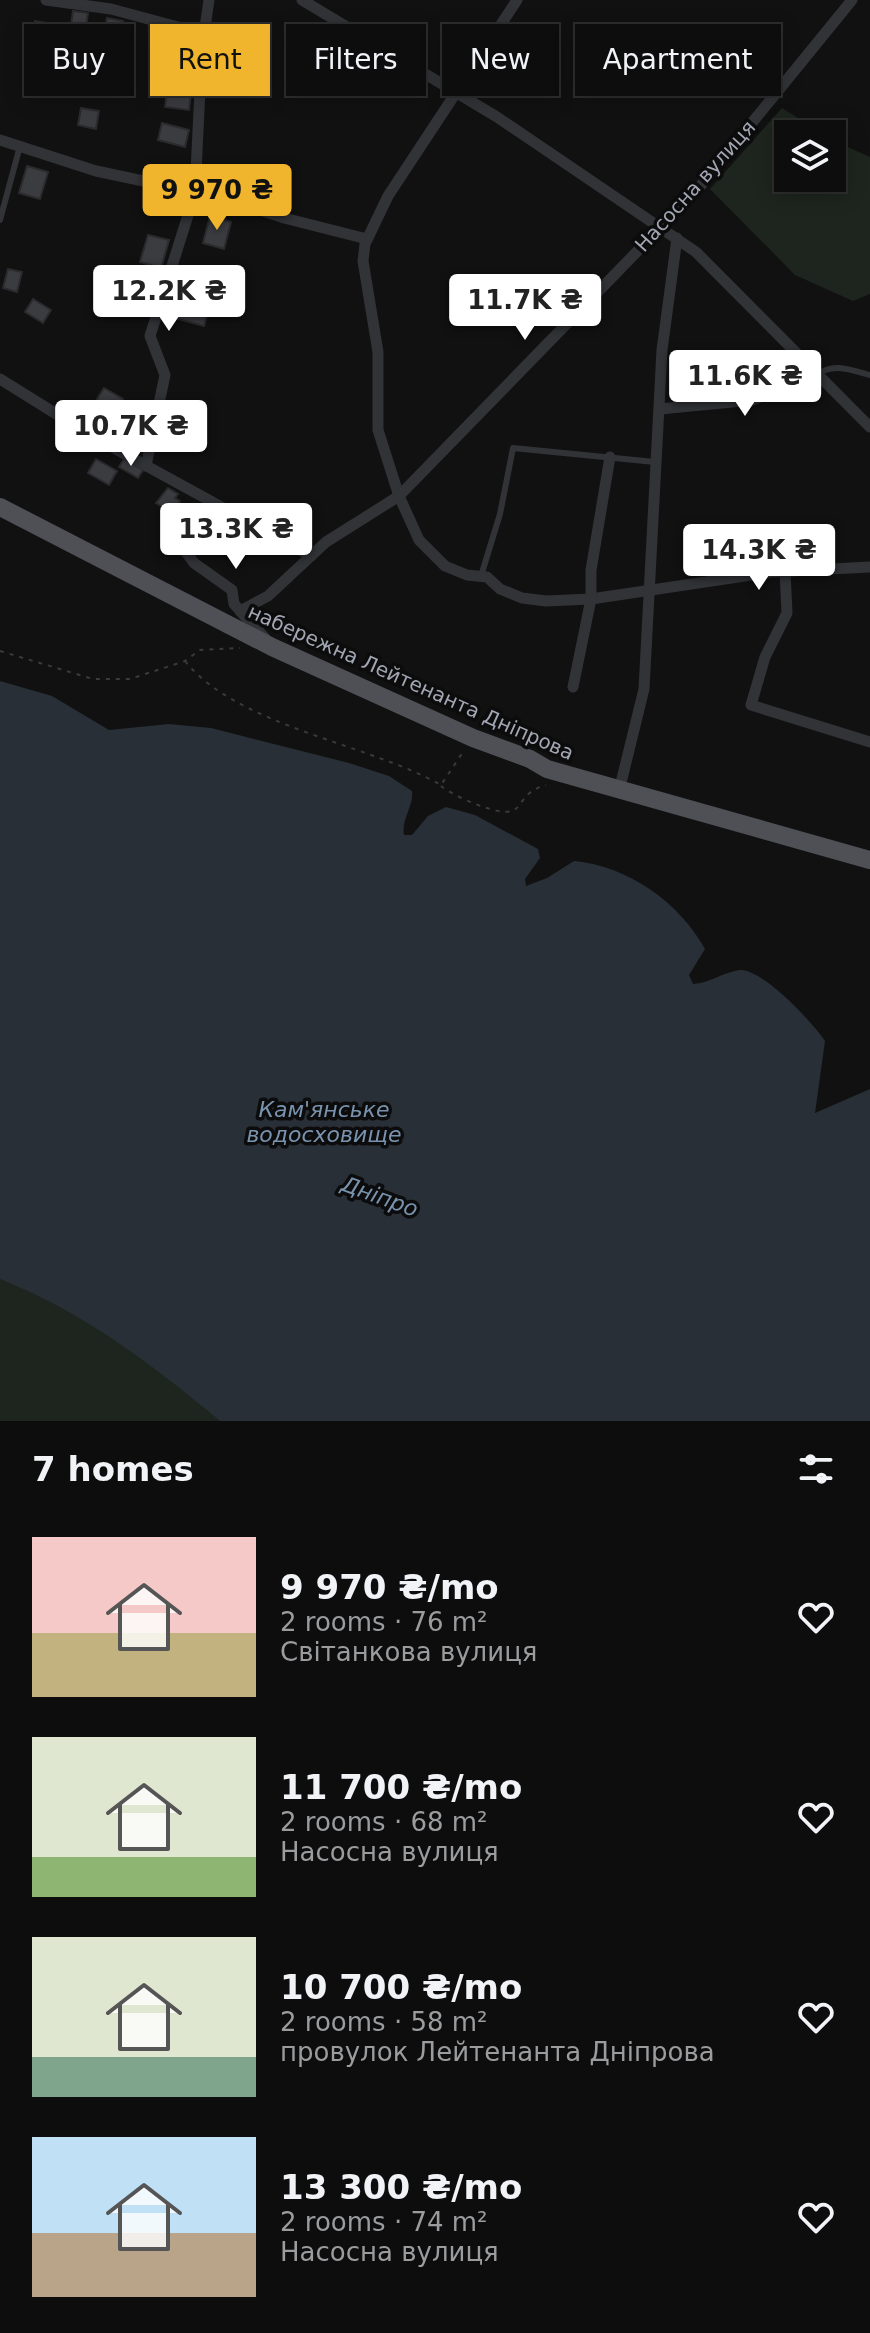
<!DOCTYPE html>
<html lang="en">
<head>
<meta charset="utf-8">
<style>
  :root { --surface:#0d0d0e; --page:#1b1b1c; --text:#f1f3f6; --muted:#9a9c9e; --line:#2d2d2e; --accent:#f0b52c }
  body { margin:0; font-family:"DejaVu Sans",sans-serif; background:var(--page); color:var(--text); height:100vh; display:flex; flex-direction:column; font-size:30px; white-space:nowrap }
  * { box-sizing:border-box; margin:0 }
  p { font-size:26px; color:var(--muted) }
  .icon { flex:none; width:44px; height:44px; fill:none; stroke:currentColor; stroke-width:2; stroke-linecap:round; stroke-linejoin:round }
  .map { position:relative; height:1421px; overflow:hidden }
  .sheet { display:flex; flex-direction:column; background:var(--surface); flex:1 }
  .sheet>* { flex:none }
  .guide { position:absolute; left:24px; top:24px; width:822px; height:72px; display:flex; gap:16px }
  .buttons { position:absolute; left:774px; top:120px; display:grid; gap:16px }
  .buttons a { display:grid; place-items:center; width:72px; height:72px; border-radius:0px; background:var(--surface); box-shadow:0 4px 20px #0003,0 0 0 2px var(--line); font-size:40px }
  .price { position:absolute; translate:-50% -68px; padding:0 18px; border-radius:8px; background:#fff; color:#222; font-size:26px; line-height:52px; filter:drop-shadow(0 2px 4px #0008) }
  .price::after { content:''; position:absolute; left:50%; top:48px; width:24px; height:18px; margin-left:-12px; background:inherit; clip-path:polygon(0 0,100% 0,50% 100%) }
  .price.selected { background:var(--accent); color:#111 }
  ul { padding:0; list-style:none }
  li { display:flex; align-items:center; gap:24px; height:200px; padding:0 32px }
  li span { display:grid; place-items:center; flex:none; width:224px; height:160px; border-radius:0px; color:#555 }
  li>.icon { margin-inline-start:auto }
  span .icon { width:96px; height:96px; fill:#fffc; stroke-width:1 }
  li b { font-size:34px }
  h2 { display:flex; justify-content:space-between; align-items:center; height:96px; padding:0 32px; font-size:34px }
  .chip { padding:0 28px; border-radius:0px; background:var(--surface); box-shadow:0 4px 20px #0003,0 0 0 2px var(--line); font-size:28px; line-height:72px }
  .chip.selected { background:var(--accent); color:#111 }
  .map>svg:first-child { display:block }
  .green { fill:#1d251e }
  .water { fill:#282f36 }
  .building { fill:#3b3c40; stroke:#2b2b2e; stroke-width:2 }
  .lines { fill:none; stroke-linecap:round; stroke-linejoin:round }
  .path { stroke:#383a3e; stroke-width:2; stroke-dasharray:4 6; stroke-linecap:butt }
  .service { stroke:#323337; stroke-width:6 }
  .minor { stroke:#323337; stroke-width:11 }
  .primary { stroke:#4e5056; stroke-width:18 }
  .labels { text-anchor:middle; stroke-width:7; stroke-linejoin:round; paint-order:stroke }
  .street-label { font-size:20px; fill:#a2a7b3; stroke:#0c0c0d }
  .water-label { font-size:22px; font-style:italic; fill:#7993af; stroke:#0c0c0d }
</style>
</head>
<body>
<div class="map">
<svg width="870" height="1421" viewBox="0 0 870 1421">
  <rect width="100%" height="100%" fill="#111112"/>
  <g class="green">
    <path d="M782,108L823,134H788V178H832V140L870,157V294L853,301L795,275L710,189Z"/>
    <path d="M0,1201L481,1421H0Z"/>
  </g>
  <path class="water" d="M0,681L52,696L109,730L169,724L211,728L349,763L389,776L412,791C414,806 401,819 404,835H412L428,816L446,807L475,815L538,849L540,858L525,879L526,886L547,878L574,861C628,866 679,902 705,949L689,975L693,984C710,983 723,972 740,970C763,969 813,1023 825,1041L815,1113L870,1089V1421H220C152,1364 83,1312 0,1279Z"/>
  <g class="building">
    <path d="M73,11L88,13L85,34L70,32Z"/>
    <path d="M107,18L123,21L119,42L103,39Z"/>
    <path d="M35,21L47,23L46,36L57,37L55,49L37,47L38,37H33Z"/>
    <path d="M172,47L194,50L193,62L170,59Z"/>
    <path d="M167,91L191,94L189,110L165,107Z"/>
    <path d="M81,108L99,111L96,129L78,125Z"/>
    <path d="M162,123L189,130L185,147L158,140Z"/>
    <path d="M27,166L48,172L40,199L19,193Z"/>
    <path d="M210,216L231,222L224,249L203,243Z"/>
    <path d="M148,235L169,240L161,268L140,262Z"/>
    <path d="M8,269L22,272L17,292L3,288Z"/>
    <path d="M188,270L217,278L204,326L175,318Z"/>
    <path d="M33,299L51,310L43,323L25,312Z"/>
    <path d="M104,388L123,399L114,416L94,404Z"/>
    <path d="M96,459L117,471L109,485L88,473Z"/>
    <path d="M124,459L143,470L138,478L119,467Z"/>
    <path d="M168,488L178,494L175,498L180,501L173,513L156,503Z"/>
  </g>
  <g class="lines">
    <g class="path">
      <path d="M0,651L93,679H130L185,661L200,650L240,648"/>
      <path d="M185,661C237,726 369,744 441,785L463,752"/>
      <path d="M441,786C453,796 498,816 512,811C523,807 521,792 546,785"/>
    </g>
    <g class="service">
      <path d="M0,220L20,146"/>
      <path d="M817,375C833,362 851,370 870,375"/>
      <path d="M481,576L500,514L513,448L655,462"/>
    </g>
    <g class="minor">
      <path d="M46,0L111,9L204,34"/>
      <path d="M302,0L497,117L696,252L870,427"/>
      <path d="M517,0L388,196L365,244L363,261L378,352V430L399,496L419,540L445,566L467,575L487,577L500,589L522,598L546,601L591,599L772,572L870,567"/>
      <path d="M0,140L96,171L224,198L284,218L367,239"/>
      <path d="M0,379L90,435L311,556"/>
      <path d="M660,409L753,400L817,375"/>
      <path d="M146,466L165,375L150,336L195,193L202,48L209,0"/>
      <path d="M210,501L186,552L194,563L232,590L234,604L245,616"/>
      <path d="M785,571L787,613L765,657L751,705L870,742"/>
      <path d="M265,638L240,611L268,596L326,542L399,496L698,189L852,0"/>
      <path d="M573,687L591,599V570L610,457"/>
      <path d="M619,791L644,689L662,350L677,238"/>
    </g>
    <path class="primary" d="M0,507L272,647L473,738L530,759L547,769L870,860"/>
  </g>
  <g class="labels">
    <g class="street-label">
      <text transform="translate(695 186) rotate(-48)" y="7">Насосна вулиця</text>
      <text transform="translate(411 682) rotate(24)" y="7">набережна Лейтенанта Дніпрова</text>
    </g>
    <g class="water-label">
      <text x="324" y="1117">Кам'янське<tspan x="324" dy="25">водосховище</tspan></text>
      <text transform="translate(380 1196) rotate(20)" y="8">Дніпро</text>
    </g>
  </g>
</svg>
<div class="buttons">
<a><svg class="icon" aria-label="layers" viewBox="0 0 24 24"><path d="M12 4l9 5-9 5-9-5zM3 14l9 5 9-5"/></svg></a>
</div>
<b class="price selected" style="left:217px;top:232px">9 970 ₴</b>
<b class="price" style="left:169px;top:333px">12.2K ₴</b>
<b class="price" style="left:525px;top:342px">11.7K ₴</b>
<b class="price" style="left:745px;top:418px">11.6K ₴</b>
<b class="price" style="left:131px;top:468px">10.7K ₴</b>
<b class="price" style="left:236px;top:571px">13.3K ₴</b>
<b class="price" style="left:759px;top:592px">14.3K ₴</b>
<div class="guide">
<a class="chip">Buy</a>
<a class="chip selected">Rent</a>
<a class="chip">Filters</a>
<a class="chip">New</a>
<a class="chip">Apartment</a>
</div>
</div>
<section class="sheet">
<h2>7 homes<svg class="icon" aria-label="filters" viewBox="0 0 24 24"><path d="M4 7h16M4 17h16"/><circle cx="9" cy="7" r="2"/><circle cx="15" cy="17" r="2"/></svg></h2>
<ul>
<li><span style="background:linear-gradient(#f6c9c9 60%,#c2b280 0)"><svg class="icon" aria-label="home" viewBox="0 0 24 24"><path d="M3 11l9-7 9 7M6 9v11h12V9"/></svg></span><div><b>9 970 ₴/mo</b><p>2 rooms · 76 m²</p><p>Світанкова вулиця</p></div><svg class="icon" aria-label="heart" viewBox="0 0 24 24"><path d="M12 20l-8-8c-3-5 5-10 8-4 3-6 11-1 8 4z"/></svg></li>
<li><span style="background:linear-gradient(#dfe7d0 75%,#8fb573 0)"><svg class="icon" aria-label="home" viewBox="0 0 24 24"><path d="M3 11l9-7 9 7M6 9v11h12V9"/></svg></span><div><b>11 700 ₴/mo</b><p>2 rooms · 68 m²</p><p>Насосна вулиця</p></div><svg class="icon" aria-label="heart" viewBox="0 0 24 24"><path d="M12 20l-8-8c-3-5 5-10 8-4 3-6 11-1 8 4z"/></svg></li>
<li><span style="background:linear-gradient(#dfe7d0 75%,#7fa58c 0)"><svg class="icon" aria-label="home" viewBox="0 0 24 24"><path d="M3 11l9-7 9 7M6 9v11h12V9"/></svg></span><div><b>10 700 ₴/mo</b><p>2 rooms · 58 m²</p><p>провулок Лейтенанта Дніпрова</p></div><svg class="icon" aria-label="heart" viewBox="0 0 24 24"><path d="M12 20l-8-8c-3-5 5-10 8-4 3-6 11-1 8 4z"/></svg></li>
<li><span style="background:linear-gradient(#bfe0f5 60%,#b9a48a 0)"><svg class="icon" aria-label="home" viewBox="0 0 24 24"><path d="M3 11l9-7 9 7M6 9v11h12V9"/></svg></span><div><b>13 300 ₴/mo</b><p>2 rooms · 74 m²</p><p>Насосна вулиця</p></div><svg class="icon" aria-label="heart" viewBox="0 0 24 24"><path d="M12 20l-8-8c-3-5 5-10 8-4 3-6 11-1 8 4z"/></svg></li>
</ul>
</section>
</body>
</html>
